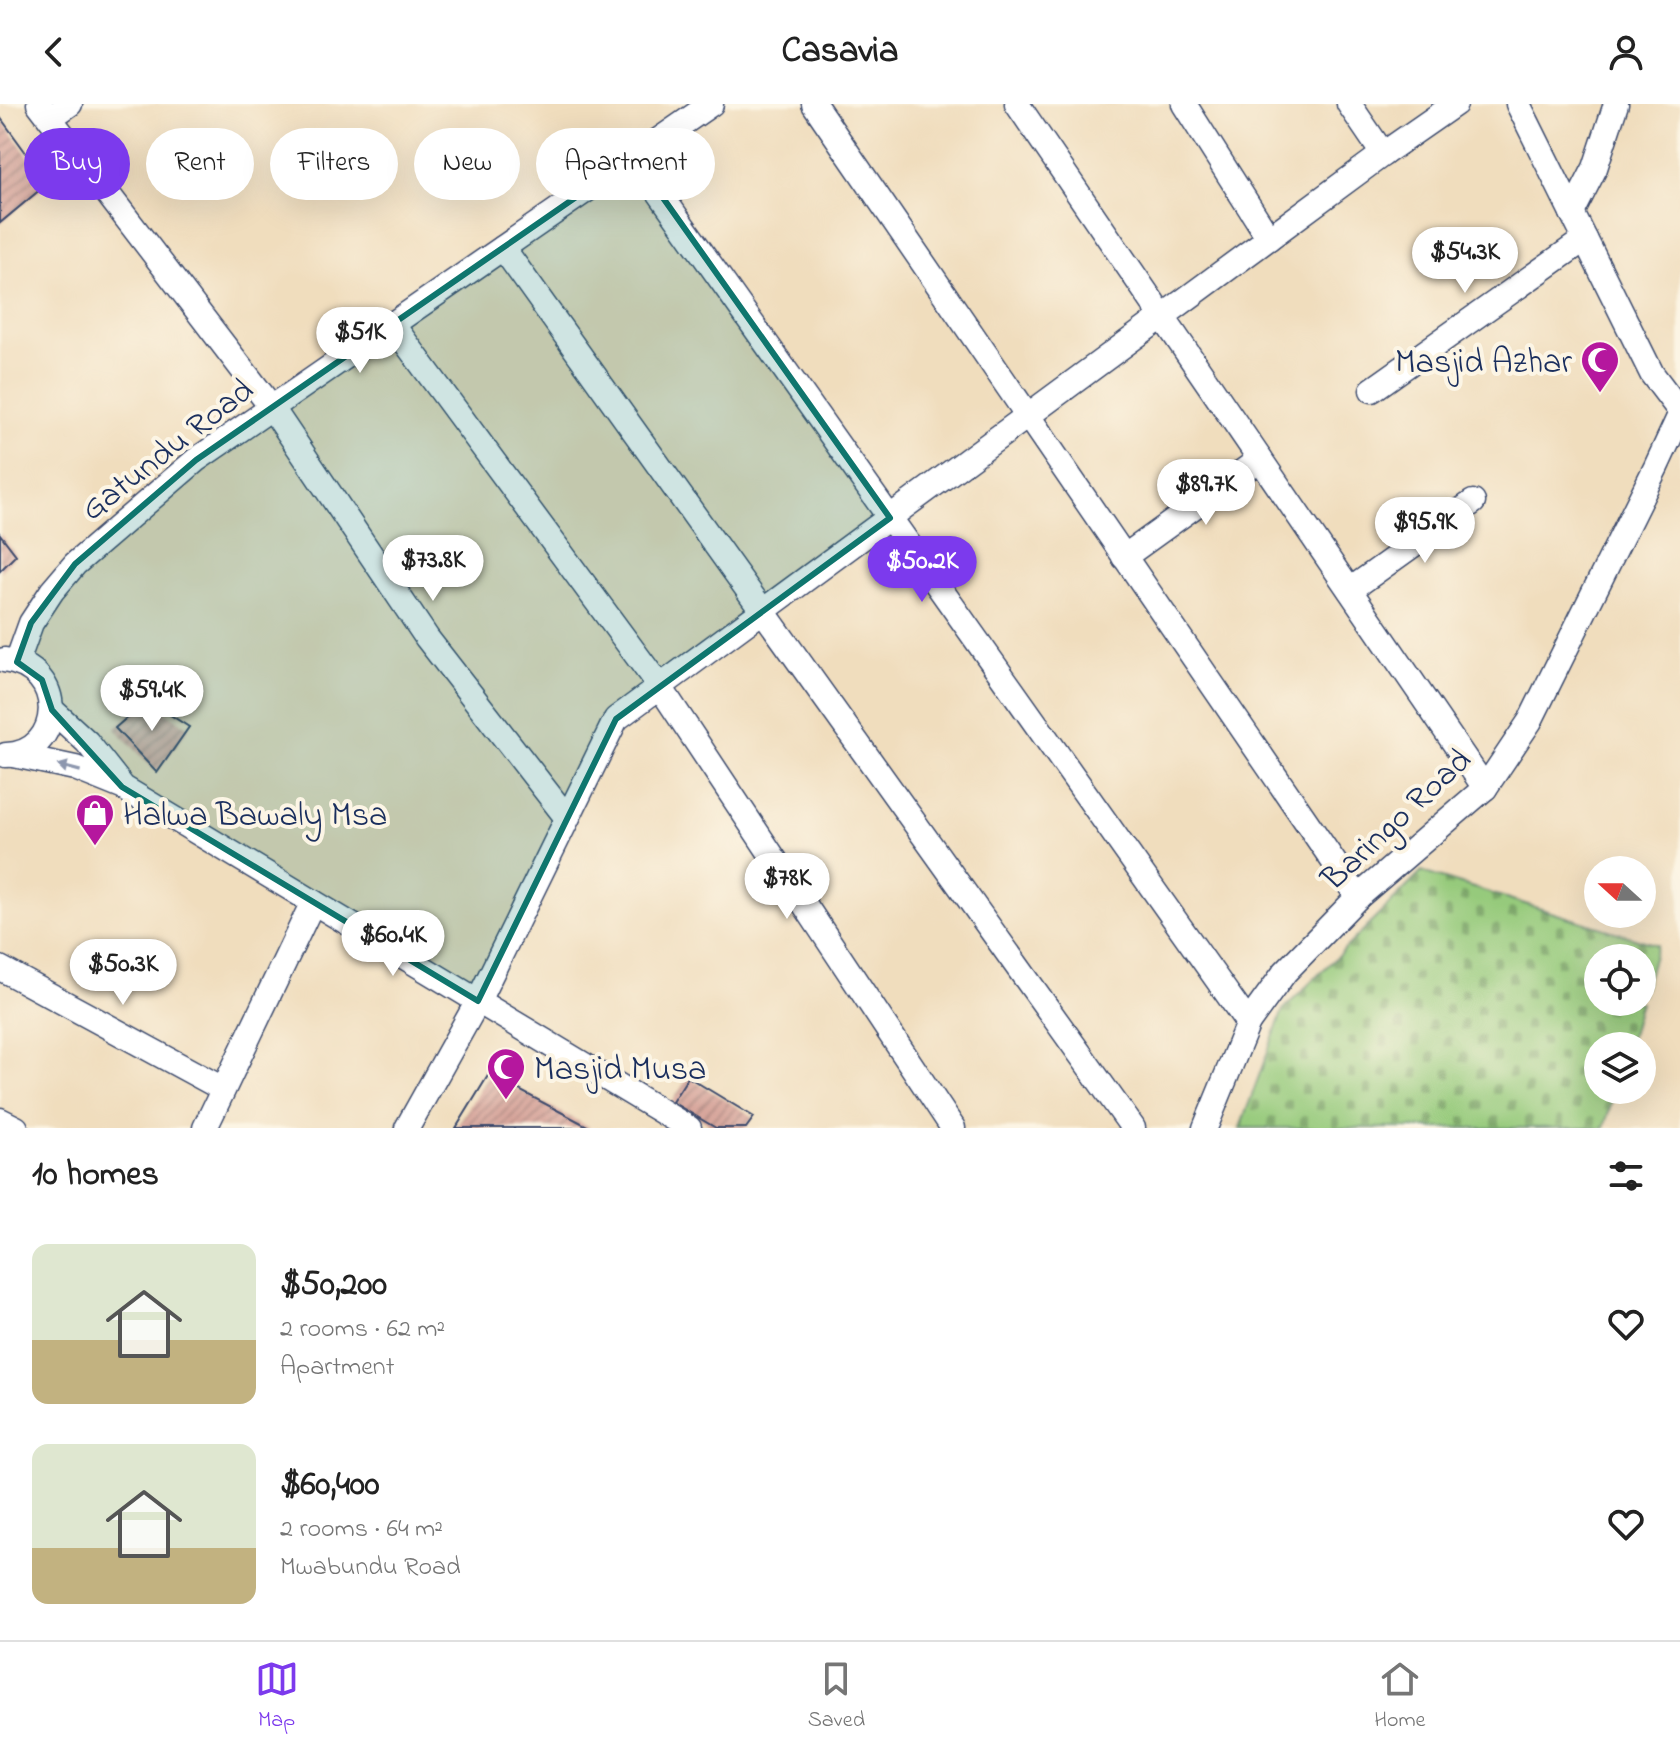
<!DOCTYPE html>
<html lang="en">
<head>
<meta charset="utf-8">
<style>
  :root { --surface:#fff; --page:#f2f2f2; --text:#222; --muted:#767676; --line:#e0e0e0; --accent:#7c3aed }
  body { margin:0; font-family:"Indie Flower",sans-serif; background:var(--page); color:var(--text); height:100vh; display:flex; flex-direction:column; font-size:30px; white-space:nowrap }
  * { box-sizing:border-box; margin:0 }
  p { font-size:26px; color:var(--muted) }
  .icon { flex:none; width:44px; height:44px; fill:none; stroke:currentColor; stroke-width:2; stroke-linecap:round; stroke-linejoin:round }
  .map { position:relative; height:1024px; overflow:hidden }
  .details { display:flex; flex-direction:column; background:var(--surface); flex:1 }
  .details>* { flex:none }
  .top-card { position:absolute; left:24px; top:24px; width:800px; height:72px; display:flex; gap:16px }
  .needle { width:52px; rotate:291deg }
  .tools { position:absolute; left:1584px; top:752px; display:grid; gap:16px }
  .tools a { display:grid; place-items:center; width:72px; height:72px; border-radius:50%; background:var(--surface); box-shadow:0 8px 32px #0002; font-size:40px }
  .price { position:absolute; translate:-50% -68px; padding:0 18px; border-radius:28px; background:#fff; color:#222; font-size:26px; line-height:52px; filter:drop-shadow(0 2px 4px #0008) }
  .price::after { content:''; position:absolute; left:50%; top:48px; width:24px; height:18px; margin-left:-12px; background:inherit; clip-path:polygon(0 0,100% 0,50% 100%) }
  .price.active { background:var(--accent); color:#fff }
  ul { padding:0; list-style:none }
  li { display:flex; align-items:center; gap:24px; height:200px; padding:0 32px }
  li span { display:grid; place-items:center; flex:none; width:224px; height:160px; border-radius:16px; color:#555 }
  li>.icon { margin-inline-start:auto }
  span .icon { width:96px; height:96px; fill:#fffc; stroke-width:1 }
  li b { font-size:34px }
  h2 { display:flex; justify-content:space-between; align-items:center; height:96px; padding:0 32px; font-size:34px }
  .tag { padding:0 28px; border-radius:36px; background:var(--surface); box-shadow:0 8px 32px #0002; font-size:28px; line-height:72px }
  .tag.active { background:var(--accent); color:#fff }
  header { display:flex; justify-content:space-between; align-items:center; height:104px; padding:0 32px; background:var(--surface); font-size:36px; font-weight:700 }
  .tabs { display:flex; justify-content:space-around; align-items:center; height:112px; border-top:2px solid var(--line); background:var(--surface); font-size:22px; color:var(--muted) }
  .tabs a { display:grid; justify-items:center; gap:4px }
  .tabs .active { color:var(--accent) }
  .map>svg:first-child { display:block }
  .cemetery { fill:url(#cemetery-stones); stroke:#587c6c; stroke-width:2 }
  .building { fill:url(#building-hatch) }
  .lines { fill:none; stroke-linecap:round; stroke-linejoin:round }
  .street-casing { stroke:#3b496c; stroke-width:27 }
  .street { stroke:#fff; stroke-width:24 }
  .oneway { fill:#8d97ae }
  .marked { fill:#0f766e; fill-opacity:0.2; stroke:#0f766e; stroke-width:6; stroke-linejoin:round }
  .labels { text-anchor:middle; stroke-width:8; stroke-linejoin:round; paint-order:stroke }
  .poi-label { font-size:34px; fill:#1b2f5e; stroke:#fcf5e5; text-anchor:start }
  .street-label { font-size:34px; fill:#1b2f5e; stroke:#fcf5e5 }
</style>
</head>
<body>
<header><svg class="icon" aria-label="back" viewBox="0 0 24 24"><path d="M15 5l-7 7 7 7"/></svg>Casavia<svg class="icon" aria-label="person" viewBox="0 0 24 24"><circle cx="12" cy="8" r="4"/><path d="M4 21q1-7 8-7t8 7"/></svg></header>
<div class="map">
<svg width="1680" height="1024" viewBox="0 0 1680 1024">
  <defs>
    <pattern id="cemetery-stones" width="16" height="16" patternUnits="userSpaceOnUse" patternTransform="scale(2)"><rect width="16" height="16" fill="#96ca7b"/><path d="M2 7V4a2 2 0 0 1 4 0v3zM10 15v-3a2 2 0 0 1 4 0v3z" fill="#7aa468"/></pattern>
    <pattern id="building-hatch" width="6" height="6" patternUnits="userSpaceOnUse" patternTransform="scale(2)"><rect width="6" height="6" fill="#d49f95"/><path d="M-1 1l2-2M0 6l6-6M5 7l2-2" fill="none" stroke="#ab827d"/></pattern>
  </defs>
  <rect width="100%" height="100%" fill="#fcf5e5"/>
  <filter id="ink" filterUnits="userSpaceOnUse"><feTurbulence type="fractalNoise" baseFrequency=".0125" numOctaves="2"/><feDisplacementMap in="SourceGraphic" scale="16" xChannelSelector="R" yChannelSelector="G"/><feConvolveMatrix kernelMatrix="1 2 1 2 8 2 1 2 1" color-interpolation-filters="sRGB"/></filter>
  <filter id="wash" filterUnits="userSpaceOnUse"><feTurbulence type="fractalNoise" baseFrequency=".006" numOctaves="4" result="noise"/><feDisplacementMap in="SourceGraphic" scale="32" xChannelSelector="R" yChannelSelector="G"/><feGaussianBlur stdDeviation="1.8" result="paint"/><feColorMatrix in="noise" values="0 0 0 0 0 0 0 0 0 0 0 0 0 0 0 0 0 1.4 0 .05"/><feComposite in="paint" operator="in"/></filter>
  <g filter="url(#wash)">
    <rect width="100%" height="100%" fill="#f0ddbd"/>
    <path class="cemetery" d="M1422,768L1657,841L1642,892V854H1598V898H1640L1628,942H1598V986H1615L1604,1024H1240L1283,906Z"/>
    <g id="blocks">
      <g class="building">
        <path d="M0,13L48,79L0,119Z"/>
        <path d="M0,430L16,451L0,467Z"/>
        <path d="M147,596L189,623L157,669L115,624Z"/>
        <path d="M489,970L591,1024H456Z"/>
        <path d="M688,973L754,1013L746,1024H716L672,998Z"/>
      </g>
    </g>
  </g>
  <g filter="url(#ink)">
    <use href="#blocks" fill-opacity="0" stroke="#3b496c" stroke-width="2"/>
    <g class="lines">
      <defs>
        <g id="street">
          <path d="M39,0L272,304L427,534L567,714"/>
          <path d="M814,0L1358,793"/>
          <path d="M1017,0L1485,684"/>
          <path d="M1184,0L1269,134"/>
          <path d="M1349,0L1383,50"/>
          <path d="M1518,0L1652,270L1680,307"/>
          <path d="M50,14L70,0"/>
          <path d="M634,53L1248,919"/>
          <path d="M1572,109L1595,64L1616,0"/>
          <path d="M503,144L1133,1024"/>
          <path d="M392,220L660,583L953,1024"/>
          <path d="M1372,286L1585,135"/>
          <path d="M1124,453L1260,355"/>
          <path d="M1350,486L1473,398"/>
          <path d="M4,556C69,564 63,650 6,651"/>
          <path d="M17,558L31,519L52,487L75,460L196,356L711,0"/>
          <path d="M52,606L87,638L121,681"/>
          <path d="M14,651L75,664L122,683L689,1024"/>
          <path d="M0,864L223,985"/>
          <path d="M0,1016L16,1024"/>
          <path d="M205,1024L313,798"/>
          <path d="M407,1024L478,897L616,615L1383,50L1455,0"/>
          <path d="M1205,1024L1248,919L1285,868L1358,793L1485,684L1530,617L1656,363L1680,311"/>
        </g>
      </defs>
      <use href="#street" class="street-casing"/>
      <use href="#street" class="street"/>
    </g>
    <defs><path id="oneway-solid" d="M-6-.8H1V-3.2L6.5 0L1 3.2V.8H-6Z" transform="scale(2)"/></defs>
    <use class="oneway" href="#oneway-solid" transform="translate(69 664) rotate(-165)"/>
  </g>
  <path class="marked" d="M634,53L890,414L616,615L478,897L122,683L52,606L42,576L17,558L31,519L75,460L196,356Z"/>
  <defs>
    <symbol id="mosque-pin" viewBox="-11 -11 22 30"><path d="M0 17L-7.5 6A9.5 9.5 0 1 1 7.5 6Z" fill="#b5179e" stroke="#fcf5e5"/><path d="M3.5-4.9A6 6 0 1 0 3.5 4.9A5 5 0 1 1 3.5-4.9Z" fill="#fff"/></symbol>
    <symbol id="shop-pin" viewBox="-11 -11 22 30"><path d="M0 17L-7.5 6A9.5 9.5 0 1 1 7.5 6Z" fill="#b5179e" stroke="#fcf5e5"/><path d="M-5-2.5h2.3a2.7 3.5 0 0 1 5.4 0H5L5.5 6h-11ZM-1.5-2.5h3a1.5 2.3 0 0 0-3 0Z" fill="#fff"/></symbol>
  </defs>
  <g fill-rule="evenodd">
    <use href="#mosque-pin" x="1578" y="234" width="44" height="60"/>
    <use href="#shop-pin" x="73" y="687" width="44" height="60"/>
    <use href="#mosque-pin" x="484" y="941" width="44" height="60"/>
  </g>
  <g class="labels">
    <g class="poi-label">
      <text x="1572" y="268" text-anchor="end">Masjid Azhar</text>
      <text x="123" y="721">Halwa Bawaly Msa</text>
      <text x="534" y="975">Masjid Musa</text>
    </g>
    <g class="street-label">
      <text transform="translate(166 344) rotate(-38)" y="12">Gatundu Road</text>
      <text transform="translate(1395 714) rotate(-43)" y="12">Baringo Road</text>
    </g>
  </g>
</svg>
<div class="tools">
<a><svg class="needle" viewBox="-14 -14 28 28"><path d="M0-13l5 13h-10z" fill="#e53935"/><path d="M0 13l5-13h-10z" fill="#767676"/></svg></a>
<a><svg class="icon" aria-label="locate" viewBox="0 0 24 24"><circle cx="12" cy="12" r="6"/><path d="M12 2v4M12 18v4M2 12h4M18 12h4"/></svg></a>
<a><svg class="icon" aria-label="layers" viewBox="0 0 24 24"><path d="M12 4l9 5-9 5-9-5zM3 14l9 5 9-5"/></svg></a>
</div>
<b class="price" style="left:1465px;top:191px">$54.3K</b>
<b class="price" style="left:360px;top:271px">$51K</b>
<b class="price" style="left:1206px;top:423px">$89.7K</b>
<b class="price" style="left:1425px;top:461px">$95.9K</b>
<b class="price" style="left:433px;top:499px">$73.8K</b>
<b class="price active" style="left:922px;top:500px">$50.2K</b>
<b class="price" style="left:152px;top:629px">$59.4K</b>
<b class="price" style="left:787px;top:817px">$78K</b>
<b class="price" style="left:393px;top:874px">$60.4K</b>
<b class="price" style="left:123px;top:903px">$50.3K</b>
<div class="top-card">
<a class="tag active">Buy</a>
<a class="tag">Rent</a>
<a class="tag">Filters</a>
<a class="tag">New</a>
<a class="tag">Apartment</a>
</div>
</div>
<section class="details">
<h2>10 homes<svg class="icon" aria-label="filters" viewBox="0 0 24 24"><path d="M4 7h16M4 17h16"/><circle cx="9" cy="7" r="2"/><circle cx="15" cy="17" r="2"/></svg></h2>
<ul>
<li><span style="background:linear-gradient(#dfe7d0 60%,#c2b280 0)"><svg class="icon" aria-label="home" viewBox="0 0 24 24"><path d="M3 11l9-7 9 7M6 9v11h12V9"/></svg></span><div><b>$50,200</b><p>2 rooms · 62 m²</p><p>Apartment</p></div><svg class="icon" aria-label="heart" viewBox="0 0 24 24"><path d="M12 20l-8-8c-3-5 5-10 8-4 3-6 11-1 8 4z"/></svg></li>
<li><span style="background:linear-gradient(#dfe7d0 65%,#c2b280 0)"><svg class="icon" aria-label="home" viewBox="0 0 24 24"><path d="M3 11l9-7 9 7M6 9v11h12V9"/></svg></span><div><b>$60,400</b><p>2 rooms · 64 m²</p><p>Mwabundu Road</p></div><svg class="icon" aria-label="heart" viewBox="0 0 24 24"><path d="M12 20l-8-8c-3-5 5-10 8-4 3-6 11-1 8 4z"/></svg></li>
</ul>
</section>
<nav class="tabs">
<a class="active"><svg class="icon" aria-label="map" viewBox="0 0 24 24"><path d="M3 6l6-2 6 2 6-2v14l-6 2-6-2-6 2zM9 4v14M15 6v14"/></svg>Map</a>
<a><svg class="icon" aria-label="saved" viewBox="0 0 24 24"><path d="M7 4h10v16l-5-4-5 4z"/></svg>Saved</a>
<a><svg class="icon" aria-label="home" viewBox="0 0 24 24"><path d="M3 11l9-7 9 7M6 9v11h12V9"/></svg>Home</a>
</nav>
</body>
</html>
